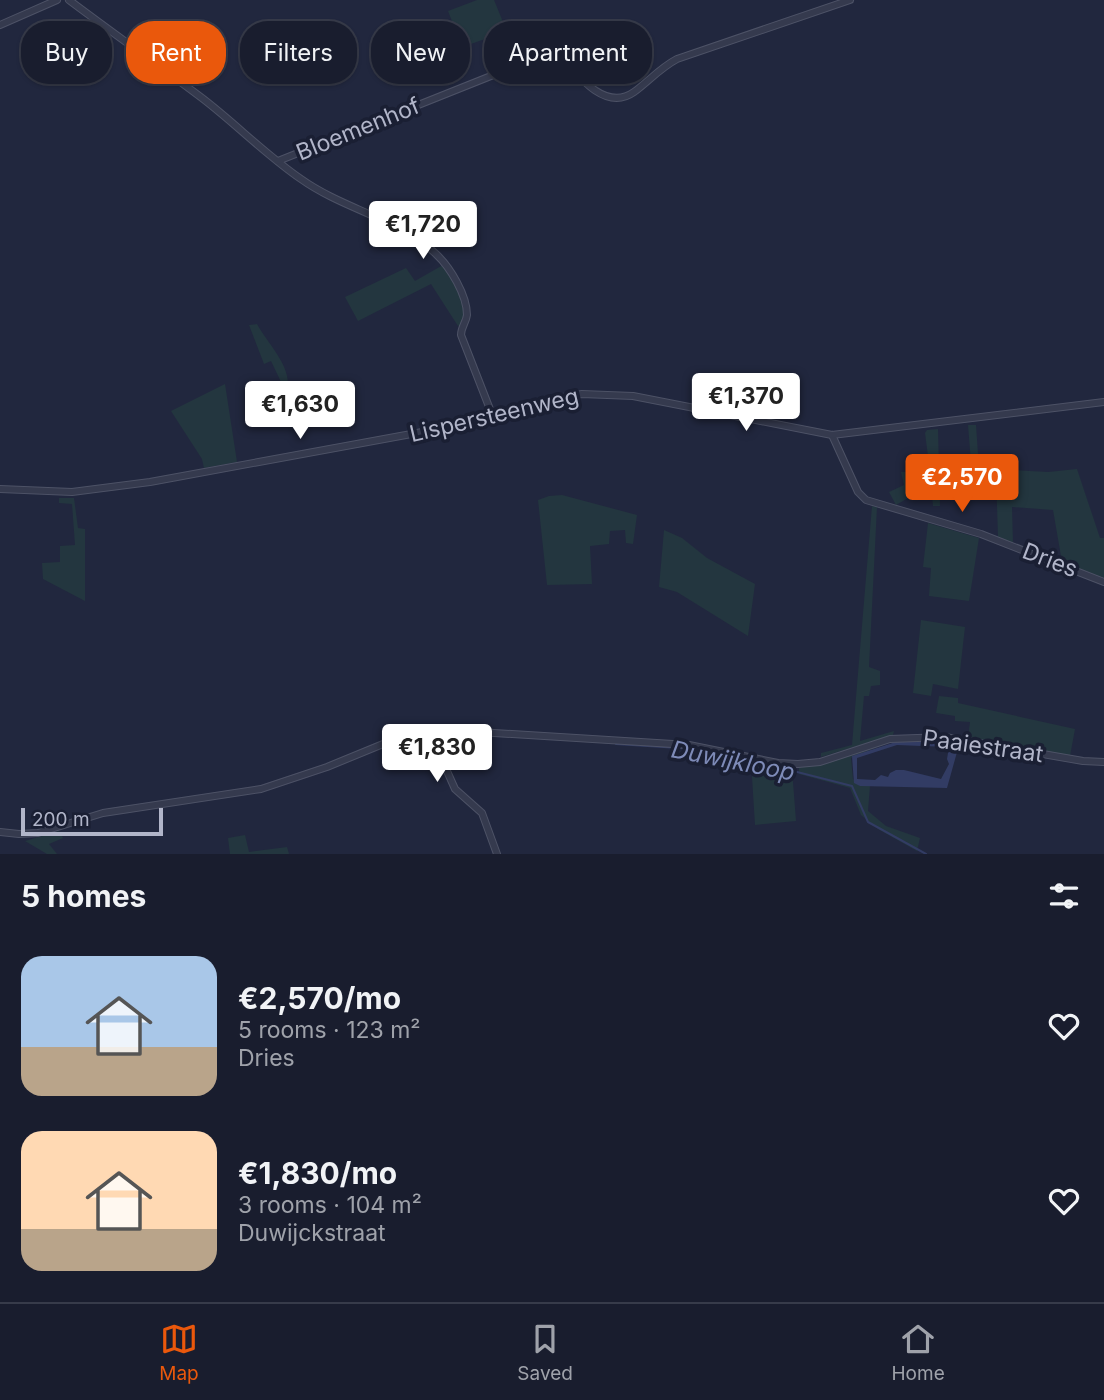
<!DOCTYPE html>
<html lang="en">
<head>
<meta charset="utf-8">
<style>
  :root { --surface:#191d2e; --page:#262a3a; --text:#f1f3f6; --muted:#9fa2aa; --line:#373b4a; --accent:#ea580c }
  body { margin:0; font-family:Inter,sans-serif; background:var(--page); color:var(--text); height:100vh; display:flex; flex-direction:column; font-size:26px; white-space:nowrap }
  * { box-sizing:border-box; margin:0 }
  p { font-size:23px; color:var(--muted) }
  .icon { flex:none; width:38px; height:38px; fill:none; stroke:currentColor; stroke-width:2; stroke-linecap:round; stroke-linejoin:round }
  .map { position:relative; height:854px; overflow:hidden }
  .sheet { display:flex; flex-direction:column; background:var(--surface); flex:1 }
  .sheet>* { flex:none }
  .top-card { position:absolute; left:21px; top:21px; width:700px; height:63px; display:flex; gap:14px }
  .scale { position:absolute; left:21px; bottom:18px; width:142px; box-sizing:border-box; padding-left:7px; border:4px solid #b1b5c9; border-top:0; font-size:19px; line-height:24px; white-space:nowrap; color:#b1b5c9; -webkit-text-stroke:5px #1a1f33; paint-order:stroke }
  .price { position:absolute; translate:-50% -60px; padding:0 16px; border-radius:7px; background:#fff; color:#222; font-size:23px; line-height:46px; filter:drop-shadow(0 2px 4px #0008) }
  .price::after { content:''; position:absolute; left:50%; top:42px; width:21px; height:16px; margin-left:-10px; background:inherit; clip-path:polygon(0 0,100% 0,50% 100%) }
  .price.on { background:var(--accent); color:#fff }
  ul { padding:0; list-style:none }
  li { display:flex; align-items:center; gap:21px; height:175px; padding:0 21px }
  li span { display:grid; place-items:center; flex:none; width:196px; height:140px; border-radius:21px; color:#555 }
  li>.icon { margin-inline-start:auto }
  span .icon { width:84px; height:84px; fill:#fffc; stroke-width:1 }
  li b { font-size:30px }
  h2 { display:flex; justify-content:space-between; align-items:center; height:84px; padding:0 21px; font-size:30px }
  .chip { padding:0 24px; border-radius:28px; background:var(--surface); box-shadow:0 2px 5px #0004,0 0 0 2px var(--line); font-size:24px; line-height:63px }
  .chip.on { background:var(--accent); color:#fff }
  .menu { display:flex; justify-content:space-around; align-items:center; height:98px; border-top:2px solid var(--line); background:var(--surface); font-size:19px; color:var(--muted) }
  .menu a { display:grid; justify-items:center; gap:4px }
  .menu .on { color:var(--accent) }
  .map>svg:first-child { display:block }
  .green { fill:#23363f }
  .water { fill:#323c64 }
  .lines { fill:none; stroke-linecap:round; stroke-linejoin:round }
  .stream { stroke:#323c64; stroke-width:2 }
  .minor-casing { stroke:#4d5266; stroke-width:8 }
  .minor { stroke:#353a4e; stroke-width:6 }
  .labels { text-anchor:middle; stroke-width:7; stroke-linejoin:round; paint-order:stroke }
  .street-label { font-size:23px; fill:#b1b5c9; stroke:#1a1f33 }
  .water-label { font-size:24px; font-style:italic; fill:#7e8bb8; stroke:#1a1f33 }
</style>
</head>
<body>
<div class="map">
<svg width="1104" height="854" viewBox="0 0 1104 854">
  <rect width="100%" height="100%" fill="#21273e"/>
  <g class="green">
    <path d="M477,0H494L519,61L504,67L491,37L462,47L448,11Z"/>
    <path d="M443,265C452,282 470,305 463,325L458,326L431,284L358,321L345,297L406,268L415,281Z"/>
    <path d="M257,324C269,346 297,371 285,396L282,384L271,361L264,364L249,325Z"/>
    <path d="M225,384L237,462L204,468L202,459L171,411Z"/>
    <path d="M976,425L979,468L1048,472L1077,469L1100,538H1104V578L1062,562L1053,510L1012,507L1013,543L998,537L996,475H972L968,425Z"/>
    <path d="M938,429L940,506H933L931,485L918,486L908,498L896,505L889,492L904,485L901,472H930L925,433L927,430Z"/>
    <path d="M562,495L637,515L633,544L626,543L625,530L610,531L609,544L590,546L592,584L547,585L538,500L549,496Z"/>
    <path d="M59,498H74L78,528L85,529V601L43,579L42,563L60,562V546L75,545L72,504L59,503Z"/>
    <path d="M872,506L877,507L869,667L880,671V685L871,686L869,696H864L860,741L894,731L893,735L821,757V753L852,745Z"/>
    <path d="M928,523L979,538L969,601L929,596L931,568L923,567Z"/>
    <path d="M664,530L682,538L707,558L755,584L748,636L677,592L659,587Z"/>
    <path d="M921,620L965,627L958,689L933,684L931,696L913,693Z"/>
    <path d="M939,696L958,698V703L1075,729L1070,756L968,738L970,722L955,721V716L936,713Z"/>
    <path d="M890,740L893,741L851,758L853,779L860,786H870L868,811L886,826L920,838L917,851L878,829L861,815L850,788L799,774V768Z"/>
    <path d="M751,761L792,769L796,821L755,825Z"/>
    <path d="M59,831L63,838L49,844L57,854H47L25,841Z"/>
    <path d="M245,835L249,852L287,847L289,854H230L228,838Z"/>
  </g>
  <path class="water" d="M902,740L922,741V746L897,745L857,758V779L875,780L881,775L888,777L890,773L896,770H904L941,779L949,764L947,759L949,747L924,746V742H954L959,745L947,788L860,786L854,783L852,756Z"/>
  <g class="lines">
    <g class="stream">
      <path d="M616,744L695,749"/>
      <path d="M758,762L852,786L868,822L926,854"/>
    </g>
    <defs>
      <g id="minor">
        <path d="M69,0C113,33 158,65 202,98C236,124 266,155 301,179C343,209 399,219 436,254C450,267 467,295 467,315C466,323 461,327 461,335L493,417"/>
        <path d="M0,25L57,0"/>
        <path d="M278,161L556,50C573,69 603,114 634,92C649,81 660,68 677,59L850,0"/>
        <path d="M832,435L858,492L866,500L981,534L1104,582"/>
        <path d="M0,489L72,492L150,482L444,428L493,417L563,397L582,394L633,396L832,435L1104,402"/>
        <path d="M430,733L455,789L482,813L497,854"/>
        <path d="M0,832L19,834L38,833L103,813L261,789L327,767L383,744L439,732H478L689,745L778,763L798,764L820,762L890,739L945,737L1083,761L1104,762"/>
      </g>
    </defs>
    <use href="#minor" class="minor-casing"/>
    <use href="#minor" class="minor"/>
  </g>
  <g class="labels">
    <g class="street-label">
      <text transform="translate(358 129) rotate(-22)" y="8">Bloemenhof</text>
      <text transform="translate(494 415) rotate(-13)" y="8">Lispersteenweg</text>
      <text transform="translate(1050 560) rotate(21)" y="8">Dries</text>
      <text transform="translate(983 746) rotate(8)" y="8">Paaiestraat</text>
    </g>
    <g class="water-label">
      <text transform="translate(733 761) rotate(11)" y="8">Duwijkloop</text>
    </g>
  </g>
</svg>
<div class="scale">200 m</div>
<b class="price" style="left:423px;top:261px">€1,720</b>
<b class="price" style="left:746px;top:433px">€1,370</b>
<b class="price" style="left:300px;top:441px">€1,630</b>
<b class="price on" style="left:962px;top:514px">€2,570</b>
<b class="price" style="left:437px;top:784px">€1,830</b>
<div class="top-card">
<a class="chip">Buy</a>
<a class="chip on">Rent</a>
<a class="chip">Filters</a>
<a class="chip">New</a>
<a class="chip">Apartment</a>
</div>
</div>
<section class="sheet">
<h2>5 homes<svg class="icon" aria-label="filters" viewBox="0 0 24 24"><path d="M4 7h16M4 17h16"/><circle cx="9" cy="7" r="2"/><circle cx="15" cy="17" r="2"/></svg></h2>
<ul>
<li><span style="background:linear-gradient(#a9c7e8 65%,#b9a48a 0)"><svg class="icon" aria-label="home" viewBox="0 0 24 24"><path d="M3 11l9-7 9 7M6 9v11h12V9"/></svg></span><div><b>€2,570/mo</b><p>5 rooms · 123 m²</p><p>Dries</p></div><svg class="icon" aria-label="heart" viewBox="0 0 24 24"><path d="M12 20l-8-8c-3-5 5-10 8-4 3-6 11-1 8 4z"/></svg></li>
<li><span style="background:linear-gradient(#ffd9b3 70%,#b9a48a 0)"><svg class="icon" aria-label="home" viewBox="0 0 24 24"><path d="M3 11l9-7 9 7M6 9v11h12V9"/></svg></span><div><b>€1,830/mo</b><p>3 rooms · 104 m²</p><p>Duwijckstraat</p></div><svg class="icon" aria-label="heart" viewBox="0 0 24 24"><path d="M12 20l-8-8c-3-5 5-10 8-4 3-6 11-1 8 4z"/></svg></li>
</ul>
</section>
<nav class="menu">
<a class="on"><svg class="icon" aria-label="map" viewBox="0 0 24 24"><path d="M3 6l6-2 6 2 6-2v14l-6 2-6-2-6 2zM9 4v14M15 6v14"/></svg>Map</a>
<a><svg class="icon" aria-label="saved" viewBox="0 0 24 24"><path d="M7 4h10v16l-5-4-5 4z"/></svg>Saved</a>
<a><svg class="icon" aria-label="home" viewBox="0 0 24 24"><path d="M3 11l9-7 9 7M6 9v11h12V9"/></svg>Home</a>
</nav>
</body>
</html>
